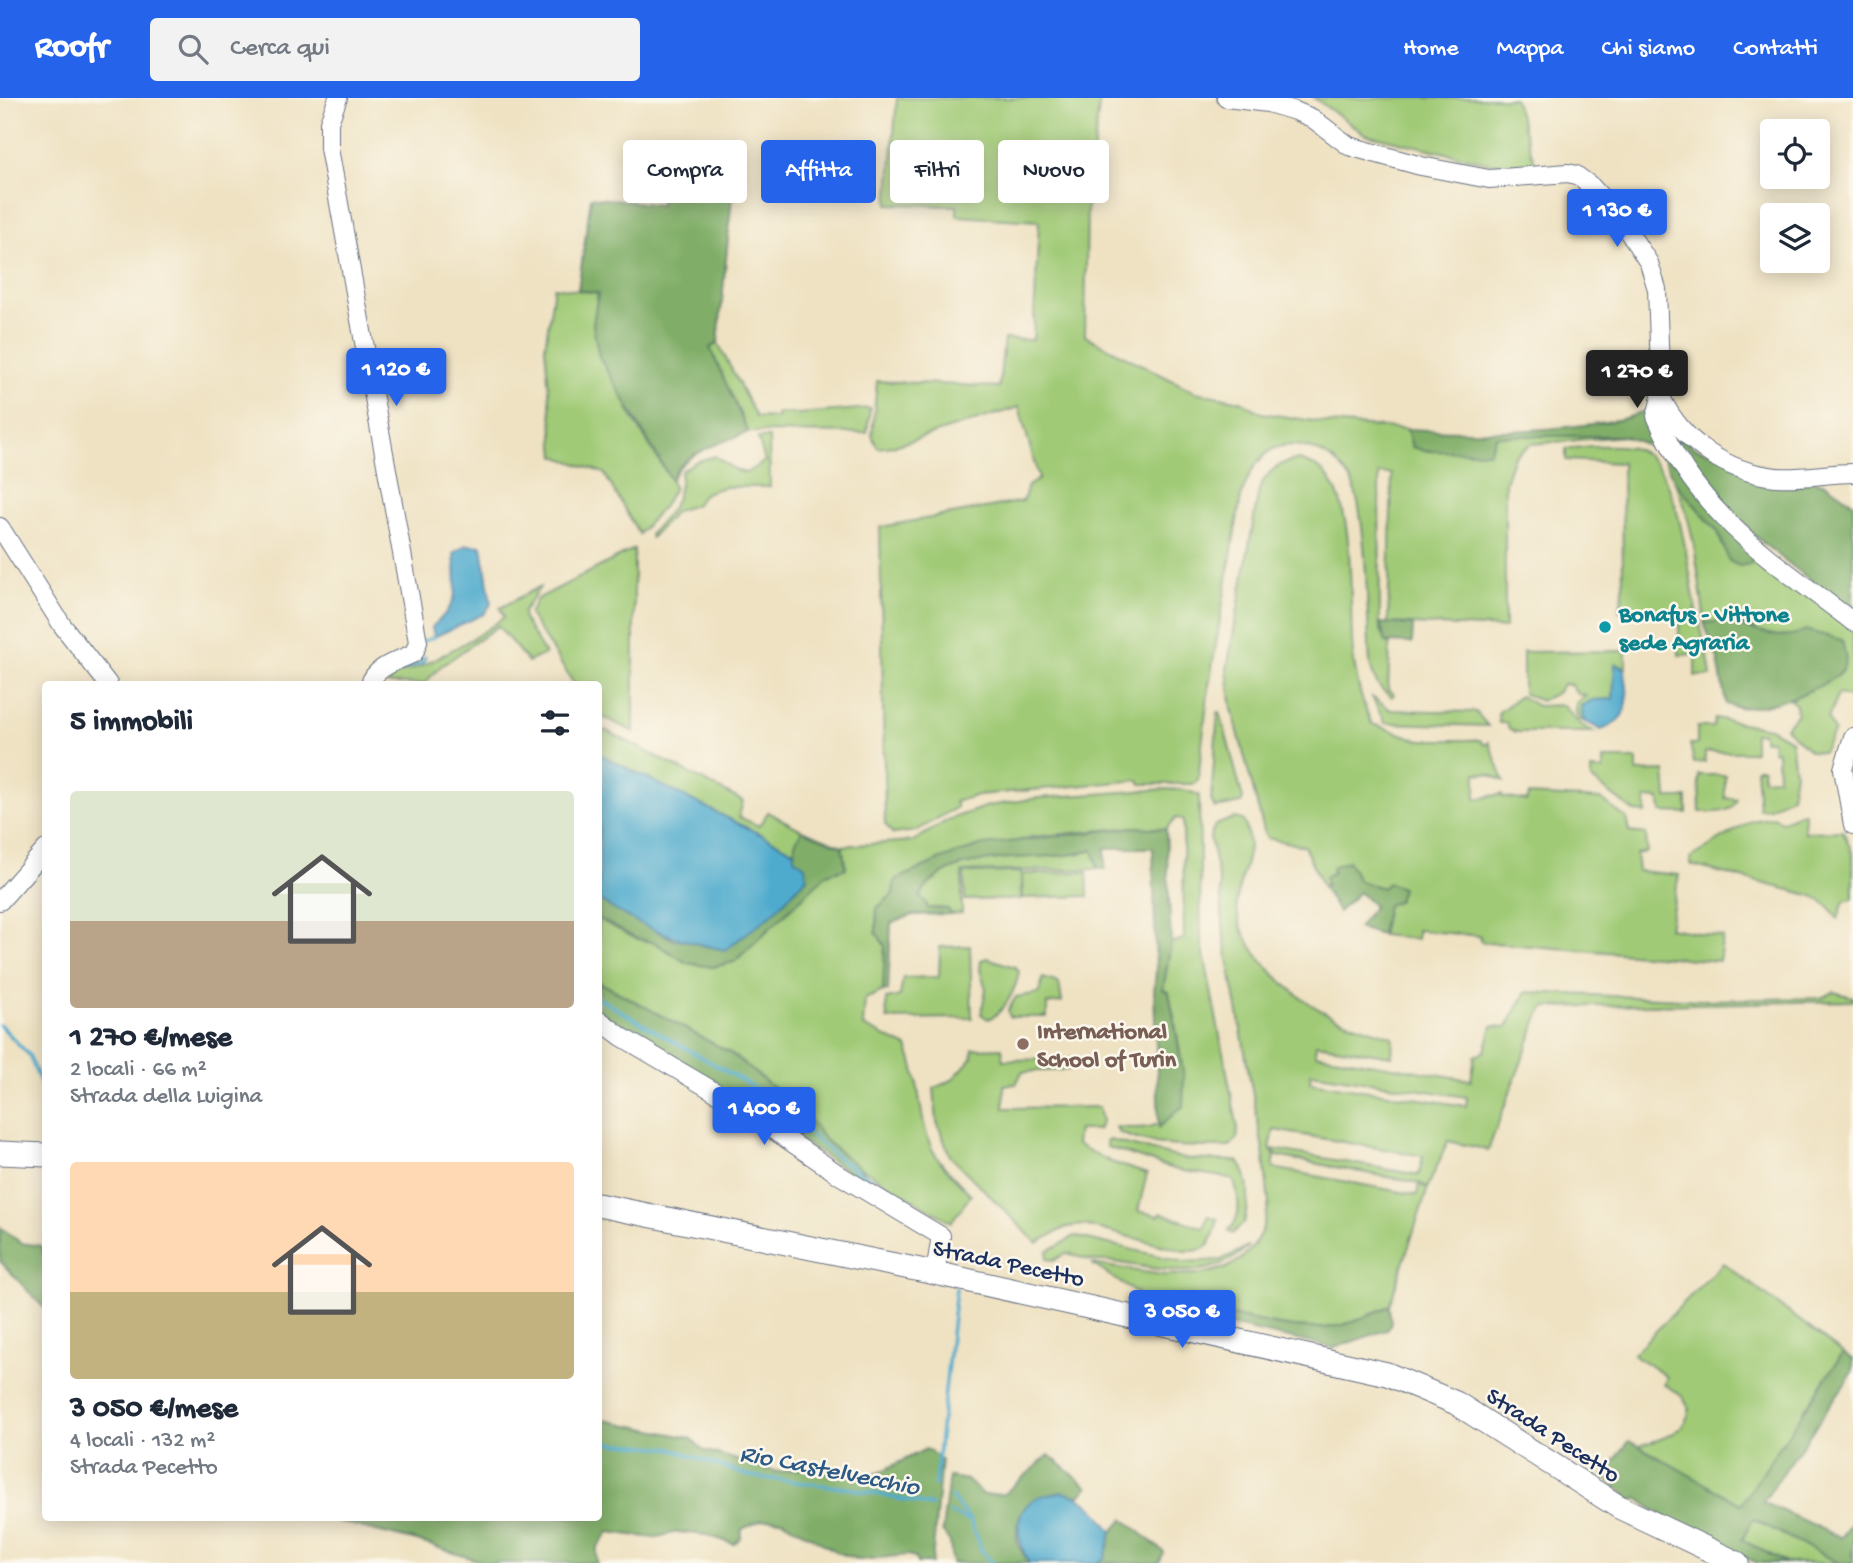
<!DOCTYPE html>
<html lang="it">
<head>
<meta charset="utf-8">
<style>
  :root { --surface:#fff; --page:#f2f2f3; --text:#1f2937; --muted:#747a83; --accent:#2563eb }
  body { margin:0; font-family:"Gochi Hand",sans-serif; background:var(--page); color:var(--text); height:100vh; display:flex; flex-direction:column; font-size:26px; white-space:nowrap }
  * { box-sizing:border-box; margin:0 }
  p { font-size:23px; color:var(--muted) }
  .icon { flex:none; width:38px; height:38px; fill:none; stroke:currentColor; stroke-width:2; stroke-linecap:round; stroke-linejoin:round }
  .map { position:relative; flex:1; overflow:hidden }
  .side { position:absolute; left:42px; top:583px; width:560px; height:840px; display:flex; flex-direction:column; background:var(--surface); border-radius:7px; box-shadow:0 4px 18px #0003 }
  .side>* { flex:none }
  .top-card { position:absolute; left:623px; top:42px; width:665px; height:63px; display:flex; gap:14px }
  .fabs { position:absolute; left:1760px; top:21px; display:grid; gap:14px }
  .fabs a { display:grid; place-items:center; width:70px; height:70px; border-radius:7px; background:var(--surface); box-shadow:0 4px 18px #0003; font-size:35px }
  .price { position:absolute; translate:-50% -60px; padding:0 16px; border-radius:7px; background:var(--accent); color:#fff; font-size:23px; line-height:46px; filter:drop-shadow(0 2px 4px #0008) }
  .price::after { content:''; position:absolute; left:50%; top:42px; width:21px; height:16px; margin-left:-10px; background:inherit; clip-path:polygon(0 0,100% 0,50% 100%) }
  .price.selected { background:#222; color:#fff }
  ul { padding:0; list-style:none }
  li { display:grid; align-content:center; gap:14px; height:371px; padding:0 28px }
  li span { display:grid; place-items:center; height:217px; border-radius:7px; color:#555 }
  li>.icon { margin-inline-start:auto }
  span .icon { width:126px; height:126px; fill:#fffc; stroke-width:1 }
  li b { font-size:30px }
  h2 { display:flex; justify-content:space-between; align-items:center; height:84px; padding:0 28px; font-size:30px }
  .chip { padding:0 24px; border-radius:7px; background:var(--surface); box-shadow:0 4px 18px #0003; font-size:24px; line-height:63px }
  .chip.selected { background:var(--accent); color:#fff }
  header { display:flex; align-items:center; gap:42px; box-sizing:border-box; height:98px; padding:0 35px; background:var(--accent); color:#fff }
  header strong { font-size:33px }
  nav { display:flex; gap:38px; margin-inline-start:auto; font-size:24px }
  .search { width:490px; height:63px; background:var(--page); display:flex; align-items:center; gap:18px; box-sizing:border-box; padding:0 24px; border-radius:7px; color:var(--muted); font-size:26px }
  .map>svg:first-child { display:block }
  .green { fill:#a0ca76; stroke:#5e7c6a; stroke-width:2; fill-rule:evenodd }
  .forest { fill:#80ae67; stroke:#4e6e62; stroke-width:2 }
  .water { fill:#4fabcd; stroke:#356d96; stroke-width:2 }
  .lines { fill:none; stroke-linecap:round; stroke-linejoin:round }
  .stream { stroke:#4fabcd; stroke-width:3.5 }
  .minor-casing { stroke:#656e81; stroke-width:20 }
  .major-casing { stroke:#656e81; stroke-width:25 }
  .minor { stroke:#fff; stroke-width:18 }
  .major { stroke:#fff; stroke-width:23 }
  .culture-dot { fill:#0f9aa8; stroke:#fbf7ec; stroke-width:2.5 }
  .education-dot { fill:#8d6e63; stroke:#fbf7ec; stroke-width:2.5 }
  .labels { text-anchor:middle; stroke-width:5; stroke-linejoin:round; paint-order:stroke }
  .culture-label { font-size:24px; font-weight:bold; fill:#0d838f; stroke:#fbf7ec; text-anchor:start }
  .education-label { font-size:24px; font-weight:bold; fill:#785e54; stroke:#fbf7ec; text-anchor:start }
  .street-label { font-size:24px; fill:#1b2f5e; stroke:#fbf7ec }
  .water-label { font-size:26px; font-style:italic; fill:#2d5a85; stroke:#fbf7ec }
</style>
</head>
<body>
<header>
<strong>Roofr</strong>
<div class="search"><svg class="icon" aria-label="search" viewBox="0 0 24 24"><circle cx="10" cy="10" r="6"/><path d="M15 15l6 6"/></svg>Cerca qui</div>
<nav><a>Home</a><a>Mappa</a><a>Chi siamo</a><a>Contatti</a></nav>
</header>
<div class="map">
<svg width="1853" height="1465" viewBox="0 0 1853 1465">
  <rect width="100%" height="100%" fill="#fbf7ec"/>
  <filter id="ink" filterUnits="userSpaceOnUse"><feTurbulence type="fractalNoise" baseFrequency=".0143" numOctaves="2"/><feDisplacementMap in="SourceGraphic" scale="14" xChannelSelector="R" yChannelSelector="G"/><feConvolveMatrix kernelMatrix="1 2 1 2 8 2 1 2 1" color-interpolation-filters="sRGB"/></filter>
  <filter id="wash" filterUnits="userSpaceOnUse"><feTurbulence type="fractalNoise" baseFrequency=".00686" numOctaves="4" result="noise"/><feDisplacementMap in="SourceGraphic" scale="28" xChannelSelector="R" yChannelSelector="G"/><feGaussianBlur stdDeviation="1.57" result="paint"/><feColorMatrix in="noise" values="0 0 0 0 0 0 0 0 0 0 0 0 0 0 0 0 0 1.4 0 .05"/><feComposite in="paint" operator="in"/></filter>
  <g filter="url(#wash)">
    <rect width="100%" height="100%" fill="#efe2c2"/>
    <g class="green">
      <path d="M897,0H1100L1087,104L1085,238L1195,294L1241,303L1262,315L1327,325L1407,331L1412,349L1495,338H1625L1531,346L1514,358L1505,384V530L1388,525L1392,376H1379L1380,530L1385,544L1390,546L1388,592L1394,596L1392,599C1378,591 1373,581 1370,565C1367,523 1368,417 1351,383C1340,361 1313,347 1289,347C1261,348 1248,376 1241,399L1209,587L1198,682L1194,686H1141L1139,682L978,697L955,704L957,709L916,733L893,736L885,726L880,429L1023,403L1028,388L1039,381L1019,309L894,348L878,350L872,338L877,283L999,289L1004,241L1033,242L1039,123L957,118V108L888,106Z"/>
      <path d="M1314,0H1514L1536,68L1489,65L1365,36Z"/>
      <path d="M554,189L598,195L593,227L632,319L671,382L674,390L665,406L639,436L604,375L555,358L545,249Z"/>
      <path d="M718,245L756,319L777,320L778,315L799,316L870,310L867,335L748,334L710,250Z"/>
      <path d="M758,340H769L770,389H724L705,395L695,407L676,413L651,440L650,436C671,413 680,405 681,373L695,364L715,358L735,372L746,375L765,363Z"/>
      <path d="M1591,348C1611,348 1632,345 1648,358C1681,385 1688,475 1697,515C1702,536 1709,557 1711,578H1695V556L1679,557V512L1619,513L1623,495L1622,365L1566,362V351Z"/>
      <path d="M1299,362C1310,366 1320,368 1327,378C1359,416 1347,515 1354,564C1357,586 1362,606 1372,626L1419,642H1480L1485,647L1489,644L1504,683L1489,676L1476,675V701L1502,696V699L1527,703L1529,697L1600,701L1626,720L1629,734L1646,736L1647,754L1636,756L1638,773L1679,777L1669,830L1723,839L1719,863L1481,844L1480,838L1417,832V841L1381,837L1387,806L1382,790L1333,775L1323,789L1304,748L1266,740L1232,611L1227,571L1259,392C1266,374 1280,363 1299,362Z"/>
      <path d="M1675,384L1718,434L1723,449L1757,456L1853,533V600L1838,596L1828,621L1834,633L1823,654L1810,653L1785,630L1797,616L1796,607L1790,602L1837,578L1792,540L1759,535C1748,522 1721,524 1705,525C1698,478 1695,427 1675,384Z"/>
      <path d="M634,451V634L599,617L598,586H574L529,516L537,501Z"/>
      <path d="M541,488L523,514L524,522L545,556L528,564L498,528L440,569L424,586H380C389,573 410,574 424,567C452,552 480,538 504,519L500,510Z"/>
      <path d="M1626,553V570L1616,566L1613,601L1592,602L1583,622L1587,625C1577,622 1575,615 1576,605L1586,597L1578,596L1570,586H1563L1557,595L1540,603L1523,595V554Z"/>
      <path d="M1520,598L1538,608L1563,607L1580,626L1594,634H1516L1508,630V625H1499L1498,615Z"/>
      <path d="M1372,599L1391,612L1476,614L1488,628L1385,625Z"/>
      <path d="M1218,614H1220L1243,701L1241,705L1215,710L1211,702Z"/>
      <path d="M1715,620L1769,630L1791,642L1795,675L1791,698L1770,710L1759,711L1756,670H1763V681L1778,680L1777,654L1773,653L1772,642H1763V635H1754V654H1705V664L1694,665L1690,646H1697V629H1713Z"/>
      <path d="M605,632L743,703L739,719L759,728L768,714L802,732L794,753L599,656L598,640Z"/>
      <path d="M1603,661H1637V674L1665,673L1667,700H1687V715L1661,714L1660,701L1646,700V715L1635,714L1591,681V672H1603Z"/>
      <path d="M1699,677H1725V700L1737,701C1731,717 1715,714 1700,714Z"/>
      <path d="M1166,691L1185,692L1199,697L1201,841L1238,1031L1237,1041L1229,1049C1191,1049 1153,1050 1118,1034L1116,1029C1150,1032 1158,1030 1183,1008C1184,969 1177,932 1169,895L1163,892L1171,845L1184,841L1183,721L1176,720L1166,731L1135,729L1031,739L895,782L893,796L877,810L876,834L885,848L883,893L865,901L863,928L907,949C921,982 918,1020 932,1051C941,1068 958,1083 971,1097L951,1124L859,1069L826,1044L801,1012L729,954L599,885L598,821L635,840L655,845L687,865L713,869L734,864L827,776L846,770L842,748L913,743L950,721L988,708L1038,700Z"/>
      <path d="M1802,714H1805L1804,734L1843,733L1853,756V801L1844,803L1838,821L1829,808L1813,798L1691,767L1690,760L1751,723L1775,719L1782,724Z"/>
      <path d="M1234,720L1243,722C1258,755 1239,772 1237,804C1235,843 1279,885 1309,905C1333,922 1366,929 1393,939L1392,958L1316,946L1315,956L1471,982L1475,958L1485,953L1492,928L1507,929L1526,894L1702,902L1821,900L1834,894L1853,899V903L1546,909L1540,915L1488,1052L1448,1043L1428,1089L1419,1085L1277,1058L1273,1051L1419,1077L1423,1058L1274,1032L1270,1051L1275,1058L1273,1070L1417,1097L1419,1087L1428,1090L1389,1208C1371,1217 1353,1226 1333,1229C1289,1235 1226,1215 1183,1204L1180,1216L1159,1210L1092,1166L1163,1177L1202,1176L1226,1170L1241,1161L1253,1149L1263,1130L1269,1105L1263,1052L1224,839L1220,787L1210,739L1215,727ZM1311,975L1467,999L1466,1008L1310,984Z"/>
      <path d="M1094,752L1098,771L962,774V815L951,816L948,811L928,810L920,799C947,745 1043,767 1094,752Z"/>
      <path d="M1021,774V801L965,802L964,775Z"/>
      <path d="M1087,774L1088,798L1023,800L1022,776Z"/>
      <path d="M970,848L972,920L887,921L886,901L900,898L903,880L939,879L940,849Z"/>
      <path d="M987,860L1015,869L1019,874C1016,890 1005,915 988,921L981,916L986,891L980,872L981,862Z"/>
      <path d="M1043,880L1059,885L1062,904L1047,906V919H1010L1008,912L1016,899L1039,895Z"/>
      <path d="M1002,950L1003,962L1077,961L1076,971L1022,974L1016,986L1004,987V1010L1099,1009L1102,1023L1098,1032H1078L1076,1046L1111,1064L1147,1076L1138,1113L1159,1118L1160,1115L1204,1130L1208,1118L1218,1121C1211,1145 1212,1154 1184,1153L1084,1127L1066,1129L1037,1145L950,1058L937,1024L934,990L952,982L972,960L973,951Z"/>
      <path d="M1110,1042L1185,1061L1238,1063C1252,1083 1249,1102 1244,1125L1232,1136L1228,1133C1242,1121 1239,1099 1234,1083L1229,1080L1177,1072L1107,1049L1106,1044Z"/>
      <path d="M1075,1138L1184,1164L1221,1162L1249,1148C1210,1185 1164,1172 1115,1164C1107,1162 1097,1164 1088,1162C1073,1158 1070,1150 1055,1162L1047,1161V1153Z"/>
      <path d="M1723,1165L1843,1255L1741,1407L1639,1348C1662,1340 1684,1338 1690,1311L1683,1299L1664,1286L1667,1279L1633,1256Z"/>
      <path d="M1753,1421L1839,1465H1786L1742,1442Z"/>
    </g>
    <g class="forest">
      <path d="M665,60L735,67L718,245L710,250L748,334C722,345 682,354 671,382L599,259L593,227L598,195L578,192L591,99L660,107Z"/>
      <path d="M1647,312L1654,331L1757,456L1750,466L1739,468L1729,463L1718,434L1675,384L1664,361L1652,349L1625,338H1496L1489,354L1424,353L1412,349L1407,331C1467,334 1524,335 1584,327C1606,324 1627,322 1647,312Z"/>
      <path d="M1681,337L1694,350L1826,386L1853,405V516L1763,445L1723,409L1675,346Z"/>
      <path d="M1723,523C1751,529 1779,547 1805,532L1842,542L1846,561L1843,572C1823,592 1753,619 1726,606L1718,562L1704,525Z"/>
      <path d="M1380,525L1413,527L1412,545L1385,544Z"/>
      <path d="M1135,729L1166,731L1171,845L1163,892L1169,894L1184,979L1183,1008L1159,1029L1154,893L1156,873L1153,750H1105V771H1098L1093,752C1044,767 946,746 920,799L925,803L928,810L948,811L951,816L913,817L891,825L888,893H883L885,848L876,834L877,810L893,796L895,782L941,761L983,747Z"/>
      <path d="M802,732L842,748L846,770L827,776L734,864L712,869L687,865L655,845L635,840L599,821L598,802L676,843L794,760L795,745Z"/>
      <path d="M1348,763L1359,783L1382,790L1388,785L1402,790L1398,803L1387,807L1381,837L1358,830L1374,808L1359,794L1338,814L1323,789L1327,787L1325,779L1333,774L1332,769Z"/>
      <path d="M599,884L729,954L801,1012L828,1045L859,1069L881,1095L599,913Z"/>
      <path d="M0,1129L21,1145L41,1148L45,1160V1211L0,1163Z"/>
      <path d="M1182,1204C1226,1215 1288,1235 1333,1229C1353,1226 1370,1216 1389,1208L1391,1225L1386,1232L1334,1250L1180,1216Z"/>
      <path d="M1843,1255L1853,1261V1274L1763,1404L1841,1440L1853,1421V1465H1839L1753,1421L1742,1442L1786,1465H1758L1687,1435L1637,1400L1633,1403L1603,1378L1629,1343L1741,1406Z"/>
      <path d="M599,1321L691,1340L703,1352L778,1374L806,1370L860,1380L878,1375L926,1351L941,1361L932,1465H917L915,1459L908,1457L859,1462L839,1455L782,1422H762L742,1431L741,1440L734,1446L707,1437L677,1434L654,1440L609,1434L597,1450V1465H485L417,1443L320,1419H598Z"/>
      <path d="M1049,1357L1088,1389L1080,1398C1049,1391 1009,1405 1018,1445C1020,1452 1026,1459 1029,1465H952L950,1444L942,1433L949,1379L967,1382L984,1397L1004,1396Z"/>
      <path d="M1124,1421L1164,1454L1159,1465H1097L1105,1460L1112,1434Z"/>
    </g>
    <g class="water">
      <path d="M466,447L482,448L491,506L484,516L434,539L432,529C462,502 456,493 454,455Z"/>
      <path d="M1615,566L1624,570C1629,598 1633,621 1601,632L1583,622L1581,608L1592,602L1613,601Z"/>
      <path d="M599,656L794,753V760L805,768L807,780L771,817L725,852C675,842 641,830 599,802Z"/>
      <path d="M1063,1394C1087,1399 1099,1414 1112,1434L1105,1460L1097,1465H1029C1018,1445 1010,1415 1036,1400C1043,1396 1055,1396 1063,1394Z"/>
    </g>
    <g class="lines">
      <g class="stream">
        <path d="M424,543L434,539"/>
        <path d="M394,574L423,564L425,559"/>
        <path d="M598,900L750,987L842,1063L942,1126"/>
        <path d="M0,927L29,957L46,998"/>
        <path d="M598,1344L669,1350L749,1378L853,1391L932,1408"/>
        <path d="M935,1387L956,1190"/>
        <path d="M951,1399L970,1422"/>
        <path d="M950,1415L970,1423L982,1453L992,1465"/>
      </g>
    </g>
  </g>
  <g filter="url(#ink)">
    <g class="lines">
      <defs>
        <g id="minor">
          <path d="M338,0L329,24V50L418,544L414,555C400,562 374,569 370,586"/>
          <path d="M1226,0L1268,5L1295,13L1312,20L1349,48L1421,68L1489,81L1568,75L1576,77L1591,88L1618,118L1649,165L1657,191L1661,299L1656,318C1699,419 1770,460 1853,524"/>
          <path d="M1661,299C1682,344 1726,374 1776,379C1801,381 1828,375 1853,375"/>
          <path d="M0,429L62,527L108,586"/>
          <path d="M1853,639L1843,671L1853,727"/>
          <path d="M0,803L46,751"/>
          <path d="M598,921L622,939L732,1004L841,1078L941,1138L935,1175"/>
        </g>
        <g id="major">
          <path d="M0,1055L46,1057"/>
          <path d="M598,1107L935,1175L1387,1276L1456,1305L1619,1409L1737,1465"/>
        </g>
      </defs>
      <use href="#minor" class="minor-casing"/>
      <use href="#major" class="major-casing"/>
      <use href="#minor" class="minor"/>
      <use href="#major" class="major"/>
    </g>
  </g>
  <circle class="culture-dot" cx="1605" cy="529" r="7"/>
  <circle class="education-dot" cx="1023" cy="946" r="7"/>
  <g class="labels">
    <g class="culture-label">
      <text x="1619" y="523">Bonafus - Vittone<tspan x="1619" dy="28">sede Agraria</tspan></text>
    </g>
    <g class="education-label">
      <text x="1037" y="940">International<tspan x="1037" dy="28">School of Turin</tspan></text>
    </g>
    <g class="street-label">
      <text transform="translate(1009 1164) rotate(12)" y="8">Strada Pecetto</text>
      <text transform="translate(1554 1336) rotate(33)" y="8">Strada Pecetto</text>
    </g>
    <g class="water-label">
      <text transform="translate(830 1370) rotate(11)" y="9">Rio Castelvecchio</text>
    </g>
  </g>
</svg>
<div class="fabs">
<a><svg class="icon" aria-label="locate" viewBox="0 0 24 24"><circle cx="12" cy="12" r="6"/><path d="M12 2v4M12 18v4M2 12h4M18 12h4"/></svg></a>
<a><svg class="icon" aria-label="layers" viewBox="0 0 24 24"><path d="M12 4l9 5-9 5-9-5zM3 14l9 5 9-5"/></svg></a>
</div>
<b class="price" style="left:1617px;top:151px">1 130 €</b>
<b class="price" style="left:396px;top:310px">1 120 €</b>
<b class="price selected" style="left:1637px;top:312px">1 270 €</b>
<b class="price" style="left:764px;top:1049px">1 400 €</b>
<b class="price" style="left:1182px;top:1252px">3 050 €</b>
<div class="top-card">
<a class="chip">Compra</a>
<a class="chip selected">Affitta</a>
<a class="chip">Filtri</a>
<a class="chip">Nuovo</a>
</div>
<section class="side">
<h2>5 immobili<svg class="icon" aria-label="filters" viewBox="0 0 24 24"><path d="M4 7h16M4 17h16"/><circle cx="9" cy="7" r="2"/><circle cx="15" cy="17" r="2"/></svg></h2>
<ul>
<li><span style="background:linear-gradient(#dfe7d0 60%,#b9a48a 0)"><svg class="icon" aria-label="home" viewBox="0 0 24 24"><path d="M3 11l9-7 9 7M6 9v11h12V9"/></svg></span><div><b>1 270 €/mese</b><p>2 locali · 66 m²</p><p>Strada della Luigina</p></div></li>
<li><span style="background:linear-gradient(#ffd9b3 60%,#c2b280 0)"><svg class="icon" aria-label="home" viewBox="0 0 24 24"><path d="M3 11l9-7 9 7M6 9v11h12V9"/></svg></span><div><b>3 050 €/mese</b><p>4 locali · 132 m²</p><p>Strada Pecetto</p></div></li>
</ul>
</section>
</div>
</body>
</html>
